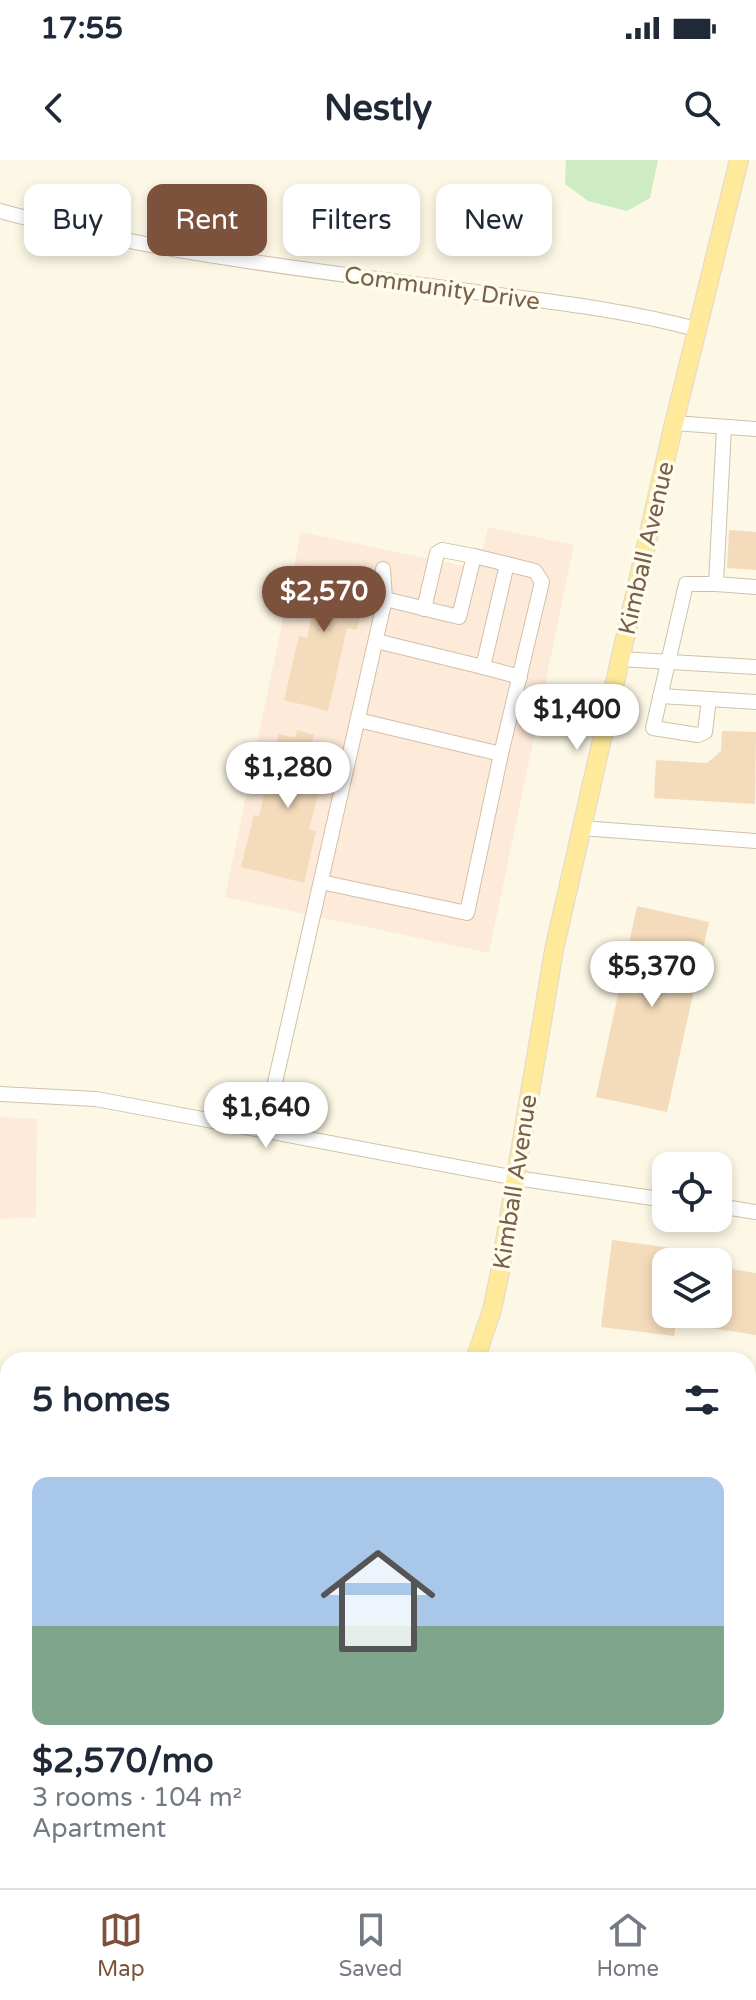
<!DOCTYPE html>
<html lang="en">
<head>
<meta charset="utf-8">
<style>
  :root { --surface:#fff; --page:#f6f6f7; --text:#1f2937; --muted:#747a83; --line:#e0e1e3; --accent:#7c523d }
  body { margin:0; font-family:"Varela Round",sans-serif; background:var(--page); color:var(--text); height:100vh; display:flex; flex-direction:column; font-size:30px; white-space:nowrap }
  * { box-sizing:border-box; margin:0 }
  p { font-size:26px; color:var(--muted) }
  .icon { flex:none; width:44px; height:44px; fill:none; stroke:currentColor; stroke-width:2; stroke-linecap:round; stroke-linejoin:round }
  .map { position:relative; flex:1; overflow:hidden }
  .panel { position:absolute; left:0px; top:1192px; width:756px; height:536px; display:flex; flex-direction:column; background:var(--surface); border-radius:24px 24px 0 0; box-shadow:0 4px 12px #0003 }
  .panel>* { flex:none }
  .hud { position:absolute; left:24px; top:24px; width:708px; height:72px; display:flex; gap:16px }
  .tools { position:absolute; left:652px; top:992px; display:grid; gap:16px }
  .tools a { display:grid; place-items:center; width:80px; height:80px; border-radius:16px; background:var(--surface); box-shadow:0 4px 12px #0003; font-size:40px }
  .price { position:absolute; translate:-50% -68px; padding:0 18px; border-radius:28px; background:#fff; color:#222; font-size:26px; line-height:52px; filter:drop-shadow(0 2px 4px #0008) }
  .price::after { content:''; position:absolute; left:50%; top:48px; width:24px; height:18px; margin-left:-12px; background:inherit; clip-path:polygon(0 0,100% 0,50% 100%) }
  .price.on { background:var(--accent); color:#fff }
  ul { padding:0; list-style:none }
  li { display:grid; align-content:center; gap:16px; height:424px; padding:0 32px }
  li+li { border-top:2px solid var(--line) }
  li span { display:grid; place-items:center; height:248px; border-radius:16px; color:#555 }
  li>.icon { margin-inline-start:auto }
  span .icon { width:144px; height:144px; fill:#fffc; stroke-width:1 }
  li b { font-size:34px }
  h2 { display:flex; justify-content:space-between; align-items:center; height:96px; padding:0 32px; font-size:34px }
  .pill { padding:0 28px; border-radius:16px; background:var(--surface); box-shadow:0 4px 12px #0003; font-size:28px; line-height:72px }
  .pill.on { background:var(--accent); color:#fff }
  .status { display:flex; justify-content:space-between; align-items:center; height:56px; padding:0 40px; background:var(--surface); direction:ltr }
  .status svg { height:22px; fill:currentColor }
  header { display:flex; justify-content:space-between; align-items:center; height:104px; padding:0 32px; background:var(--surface); font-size:36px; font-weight:700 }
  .menu { display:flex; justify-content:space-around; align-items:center; height:112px; border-top:2px solid var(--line); background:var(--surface); font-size:22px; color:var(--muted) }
  .menu a { display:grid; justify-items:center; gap:4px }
  .menu .on { color:var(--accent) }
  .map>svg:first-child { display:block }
  .commercial { fill:#feead9 }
  .green { fill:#cdecc3 }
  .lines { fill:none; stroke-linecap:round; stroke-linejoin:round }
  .stream { stroke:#9ec8db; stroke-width:4 }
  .building { fill:#f4dbbb }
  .minor-casing { stroke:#d0c1ab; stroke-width:16 }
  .major-casing { stroke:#dfd9d3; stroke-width:20 }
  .minor { stroke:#fff; stroke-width:14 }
  .major { stroke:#ffe99b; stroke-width:18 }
  .labels { text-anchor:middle; stroke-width:7; stroke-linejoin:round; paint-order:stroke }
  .street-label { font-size:24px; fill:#786149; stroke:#fffbed }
</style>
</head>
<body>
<div class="status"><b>17:55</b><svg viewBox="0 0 49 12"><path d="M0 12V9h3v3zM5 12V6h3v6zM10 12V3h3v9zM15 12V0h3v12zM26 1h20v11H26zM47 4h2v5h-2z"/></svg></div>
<header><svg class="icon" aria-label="back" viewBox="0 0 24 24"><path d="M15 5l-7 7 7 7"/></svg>Nestly<svg class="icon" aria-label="search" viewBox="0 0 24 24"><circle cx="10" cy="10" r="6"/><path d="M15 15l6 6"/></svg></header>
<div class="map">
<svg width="756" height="1728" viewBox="0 0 756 1728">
  <rect width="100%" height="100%" fill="#fdf8e5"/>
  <g class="commercial">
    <path d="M488,367L574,385L489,793L225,737L301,372L478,409Z"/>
    <path d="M0,957L37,959L36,1057L0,1059Z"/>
    <path d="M756,1566V1728H333L334,1720H748V1570Z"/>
  </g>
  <g class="green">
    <path d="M566,0H658L650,38L627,51L588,41L565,24Z"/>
    <path d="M8,1491V1720H239L234,1726L0,1728V1492Z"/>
  </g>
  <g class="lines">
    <g class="stream">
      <path d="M0,1239L8,1251"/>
      <path d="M748,1460L756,1475"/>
      <path d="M279,1728V1720"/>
    </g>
  </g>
  <g class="building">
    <path d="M729,370L756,372V410L727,408Z"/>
    <path d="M309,405L369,419L357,470L347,468L328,551L284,540L299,476L307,478L312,455L298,452Z"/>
    <path d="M297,570L314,575L312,582L330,587L309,670L316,671L304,723L241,707L254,655L259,656L279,574L295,578Z"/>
    <path d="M722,571L756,572L755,644L654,638L656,600L707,603L721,591Z"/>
    <path d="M637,746L709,762L667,952L596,937Z"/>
    <path d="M612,1080L686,1090L684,1102H666V1154H718V1107L756,1113V1175L676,1163L674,1176L601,1167Z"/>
  </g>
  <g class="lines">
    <defs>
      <g id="minor">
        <path d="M0,51C153,93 311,110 468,131C544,141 623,149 696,169"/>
        <path d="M674,263L756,269"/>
        <path d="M724,267L716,424H686L653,568L698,575L705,572L709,539L756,542"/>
        <path d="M474,396L507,404"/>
        <path d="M716,424L756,427"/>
        <path d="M385,439L459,457L474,396L442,390L437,393L424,449"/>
        <path d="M620,499L756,507"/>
        <path d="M483,507L520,517"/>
        <path d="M660,536L709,539"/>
        <path d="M358,560L501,594L542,422L535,411L507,404L483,507L376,481"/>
        <path d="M581,668L756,681"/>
        <path d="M321,722L467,753L501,594"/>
        <path d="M0,934L96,939L516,1018L666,1040"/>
        <path d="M264,971L385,439L383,409"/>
        <path d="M718,1046L756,1052"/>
        <path d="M344,1728L345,1720"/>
      </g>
      <g id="major">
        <path d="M475,1200L492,1150L499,1117L554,790L674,263L739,0"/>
        <path d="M247,1728L253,1720"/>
      </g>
    </defs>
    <use href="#minor" class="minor-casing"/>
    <use href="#major" class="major-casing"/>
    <use href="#minor" class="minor"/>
    <use href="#major" class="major"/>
  </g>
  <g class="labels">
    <g class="street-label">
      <text transform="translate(442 128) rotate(8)" y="8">Community Drive</text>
      <text transform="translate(646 388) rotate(-77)" y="8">Kimball Avenue</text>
      <text transform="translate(515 1022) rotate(-81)" y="8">Kimball Avenue</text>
    </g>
  </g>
</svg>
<div class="tools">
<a><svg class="icon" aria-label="locate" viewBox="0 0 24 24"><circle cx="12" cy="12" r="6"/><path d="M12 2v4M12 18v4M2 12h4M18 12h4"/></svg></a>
<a><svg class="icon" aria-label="layers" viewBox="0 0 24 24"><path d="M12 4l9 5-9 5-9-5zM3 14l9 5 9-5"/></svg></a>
</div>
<b class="price on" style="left:324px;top:474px">$2,570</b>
<b class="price" style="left:577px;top:592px">$1,400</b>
<b class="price" style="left:288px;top:650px">$1,280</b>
<b class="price" style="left:652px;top:849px">$5,370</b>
<b class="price" style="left:266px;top:990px">$1,640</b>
<div class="hud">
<a class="pill">Buy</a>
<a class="pill on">Rent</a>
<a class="pill">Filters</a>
<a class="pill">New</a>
</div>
<section class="panel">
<h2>5 homes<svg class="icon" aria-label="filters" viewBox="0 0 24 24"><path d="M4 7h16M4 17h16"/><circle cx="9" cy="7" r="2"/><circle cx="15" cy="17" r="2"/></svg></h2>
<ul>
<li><span style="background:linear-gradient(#a9c7e8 60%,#7fa58c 0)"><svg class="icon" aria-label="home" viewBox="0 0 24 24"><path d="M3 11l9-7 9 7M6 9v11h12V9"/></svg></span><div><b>$2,570/mo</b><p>3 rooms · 104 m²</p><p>Apartment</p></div></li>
</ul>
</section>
</div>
<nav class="menu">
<a class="on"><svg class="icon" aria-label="map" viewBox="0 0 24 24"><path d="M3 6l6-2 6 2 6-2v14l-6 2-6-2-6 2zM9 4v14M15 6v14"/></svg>Map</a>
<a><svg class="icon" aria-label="saved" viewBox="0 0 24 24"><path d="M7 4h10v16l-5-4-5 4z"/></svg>Saved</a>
<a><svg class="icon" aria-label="home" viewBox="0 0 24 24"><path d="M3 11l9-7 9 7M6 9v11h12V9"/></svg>Home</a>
</nav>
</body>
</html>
